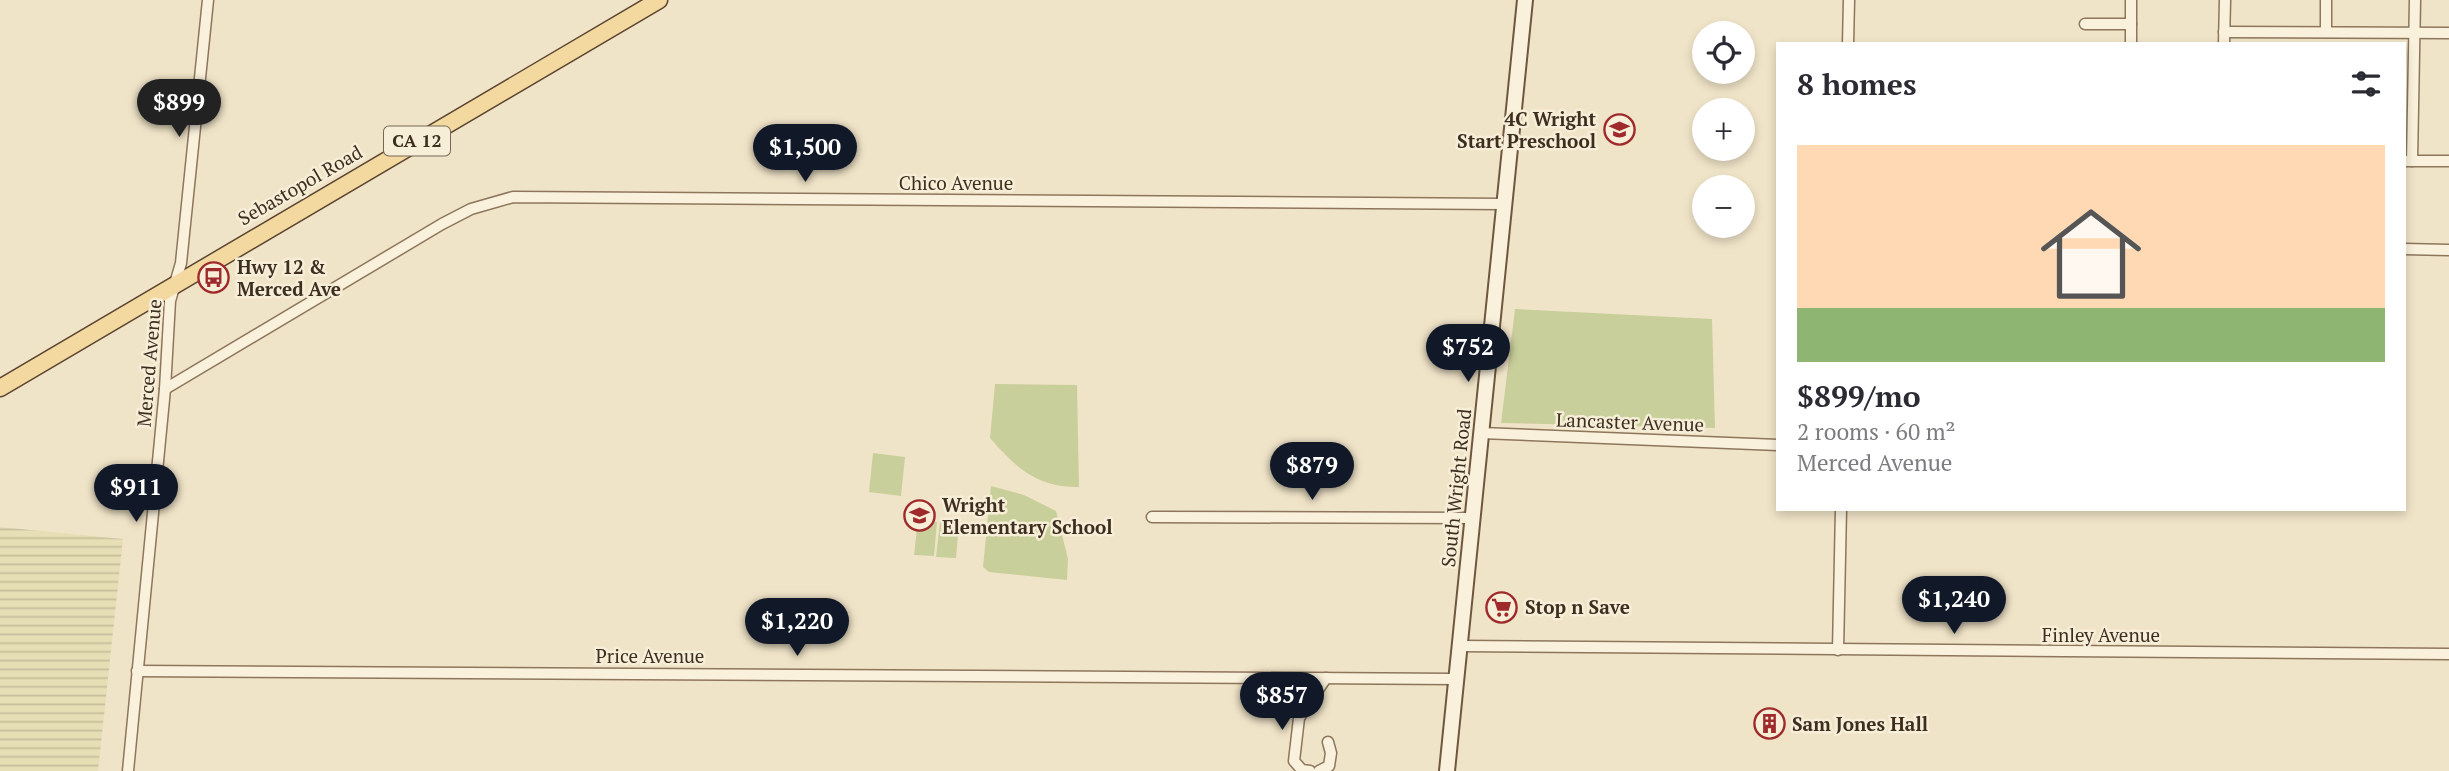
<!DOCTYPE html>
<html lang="en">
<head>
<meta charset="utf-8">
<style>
  :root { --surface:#fff; --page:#f7f7f7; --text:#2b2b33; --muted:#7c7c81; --accent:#111827 }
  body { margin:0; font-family:"PT Serif",serif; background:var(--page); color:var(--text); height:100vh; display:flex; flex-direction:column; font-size:26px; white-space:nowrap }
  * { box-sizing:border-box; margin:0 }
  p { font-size:23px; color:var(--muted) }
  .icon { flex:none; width:38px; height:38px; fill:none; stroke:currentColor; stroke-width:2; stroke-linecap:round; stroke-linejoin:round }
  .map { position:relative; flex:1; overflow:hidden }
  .details { position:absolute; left:1776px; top:42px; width:630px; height:469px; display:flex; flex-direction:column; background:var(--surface); border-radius:0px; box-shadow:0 4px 10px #0003 }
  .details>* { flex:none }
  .controls { position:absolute; left:1692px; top:21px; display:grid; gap:14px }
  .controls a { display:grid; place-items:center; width:63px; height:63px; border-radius:50%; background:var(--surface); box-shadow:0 4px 10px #0003; font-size:35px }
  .price { position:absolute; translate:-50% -60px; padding:0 16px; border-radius:24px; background:var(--accent); color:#fff; font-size:23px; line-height:46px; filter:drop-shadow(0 2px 4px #0008) }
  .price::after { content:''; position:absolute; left:50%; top:42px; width:21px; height:16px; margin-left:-10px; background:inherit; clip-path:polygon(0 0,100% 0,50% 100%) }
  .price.selected { background:#222; color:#fff }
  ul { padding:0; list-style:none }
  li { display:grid; align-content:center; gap:14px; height:371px; padding:0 21px }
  li span { display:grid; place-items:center; height:217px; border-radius:0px; color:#555 }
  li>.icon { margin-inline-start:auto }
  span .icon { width:126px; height:126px; fill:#fffc; stroke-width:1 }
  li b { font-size:30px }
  h2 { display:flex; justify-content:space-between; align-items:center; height:84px; padding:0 21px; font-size:30px }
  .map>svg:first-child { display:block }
  .farmland { fill:url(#farmland-rules) }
  .park { fill:#c9cf9b }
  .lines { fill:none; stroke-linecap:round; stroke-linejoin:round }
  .minor-casing { stroke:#8d765c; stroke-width:13 }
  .secondary-casing { stroke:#6f573f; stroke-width:18 }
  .primary-casing { stroke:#5b4430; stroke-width:19 }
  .minor { stroke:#faf1dc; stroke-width:10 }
  .secondary { stroke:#faf1dc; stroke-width:14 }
  .primary { stroke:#f3d9a0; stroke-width:16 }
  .labels { text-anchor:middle; stroke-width:5; stroke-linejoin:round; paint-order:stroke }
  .shield { fill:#f7eed8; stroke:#756857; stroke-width:2 }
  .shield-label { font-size:18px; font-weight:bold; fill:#3d2e20 }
  .poi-label { font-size:19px; font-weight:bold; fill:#3d2e20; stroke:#f7eed8; text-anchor:start }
  .street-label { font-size:19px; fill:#3d2e20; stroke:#f7eed8 }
</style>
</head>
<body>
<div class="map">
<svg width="2449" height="771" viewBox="0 0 2449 771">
  <defs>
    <pattern id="farmland-rules" width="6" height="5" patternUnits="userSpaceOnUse" patternTransform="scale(1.75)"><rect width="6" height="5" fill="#e6deb5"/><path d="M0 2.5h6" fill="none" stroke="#c6bf9b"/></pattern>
  </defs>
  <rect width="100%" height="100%" fill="#f0e4c8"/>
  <path class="farmland" d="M0,527L123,539L98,771H0Z"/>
  <g class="park">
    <path d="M1515,309L1712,319L1715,428L1501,423Z"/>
    <path d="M995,384L1077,385L1079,487C1037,488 1015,467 990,438Z"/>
    <path d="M873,453L905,457L901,496L869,492Z"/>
    <path d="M991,486L1024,495L1056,511L1068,559L1067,580L989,572L983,567Z"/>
    <path d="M918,520L937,522L934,556L914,555Z"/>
    <path d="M940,522L959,524L956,558L936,557Z"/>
  </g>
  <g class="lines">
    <defs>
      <g id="minor">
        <path d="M2326,0V32"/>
        <path d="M2085,24H2131"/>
        <path d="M2224,32L2449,33"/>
        <path d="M1848,44L1849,0"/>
        <path d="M2131,44V0"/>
        <path d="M2224,44L2225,0"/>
        <path d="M2404,161H2449"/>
        <path d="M2412,161L2415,0"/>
        <path d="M2404,249L2449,250"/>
        <path d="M165,389L442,224L471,209L513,197L1503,204"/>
        <path d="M1481,433L1778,445"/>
        <path d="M1152,517L1472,518"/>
        <path d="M1459,646L2449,654"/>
        <path d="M1838,650L1841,509"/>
        <path d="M137,671L1456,679"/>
        <path d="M128,771L165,389L170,301L181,263L208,0"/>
        <path d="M1310,771L1302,770L1294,761L1299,718L1326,678"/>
        <path d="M1319,771L1329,766L1331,753L1328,742"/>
      </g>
      <path id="secondary" d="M1447,771L1525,0"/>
      <path id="primary" d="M0,388L659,0"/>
    </defs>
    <use href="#minor" class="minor-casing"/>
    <use href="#secondary" class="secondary-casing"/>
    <use href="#primary" class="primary-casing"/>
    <use href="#minor" class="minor"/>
    <use href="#secondary" class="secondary"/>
    <use href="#primary" class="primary"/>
  </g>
  <defs>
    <symbol id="school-ring" viewBox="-11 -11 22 22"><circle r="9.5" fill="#f7eed8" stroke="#9e2a2b" stroke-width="1.5"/><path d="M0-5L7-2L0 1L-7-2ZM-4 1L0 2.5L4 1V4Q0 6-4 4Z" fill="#9e2a2b"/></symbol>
    <symbol id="bus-ring" viewBox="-11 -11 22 22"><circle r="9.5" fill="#f7eed8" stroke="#9e2a2b" stroke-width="1.5"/><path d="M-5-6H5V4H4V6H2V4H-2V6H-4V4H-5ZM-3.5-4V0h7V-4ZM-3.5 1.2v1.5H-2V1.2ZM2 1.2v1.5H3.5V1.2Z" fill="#9e2a2b"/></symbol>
    <symbol id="supermarket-ring" viewBox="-11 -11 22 22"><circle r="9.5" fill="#f7eed8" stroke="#9e2a2b" stroke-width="1.5"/><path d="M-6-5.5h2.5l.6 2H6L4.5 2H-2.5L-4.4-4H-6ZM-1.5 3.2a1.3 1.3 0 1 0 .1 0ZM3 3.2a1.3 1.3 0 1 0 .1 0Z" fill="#9e2a2b"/></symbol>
    <symbol id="building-ring" viewBox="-11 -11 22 22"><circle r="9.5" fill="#f7eed8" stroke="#9e2a2b" stroke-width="1.5"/><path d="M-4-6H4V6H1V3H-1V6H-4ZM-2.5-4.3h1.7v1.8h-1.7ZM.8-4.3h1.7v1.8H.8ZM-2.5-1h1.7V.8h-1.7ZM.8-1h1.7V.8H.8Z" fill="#9e2a2b"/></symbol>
  </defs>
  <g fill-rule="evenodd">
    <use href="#school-ring" x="1602" y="112" width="35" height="35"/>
    <use href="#bus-ring" x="196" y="260" width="35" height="35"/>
    <use href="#school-ring" x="902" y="498" width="35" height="35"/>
    <use href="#supermarket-ring" x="1484" y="590" width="35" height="35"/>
    <use href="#building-ring" x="1752" y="706" width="35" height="35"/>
  </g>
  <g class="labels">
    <rect class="shield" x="384" y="126.5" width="66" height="29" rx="5"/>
    <g class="shield-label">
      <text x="417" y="147">CA 12</text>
    </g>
    <g class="poi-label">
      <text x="1596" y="126" text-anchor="end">4C Wright<tspan x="1596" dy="22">Start Preschool</tspan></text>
      <text x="237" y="274">Hwy 12 &amp;<tspan x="237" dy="22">Merced Ave</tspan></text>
      <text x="942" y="512">Wright<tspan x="942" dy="22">Elementary School</tspan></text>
      <text x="1525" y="614">Stop n Save</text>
      <text x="1792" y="731">Sam Jones Hall</text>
    </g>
    <g class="street-label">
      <text x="956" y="190">Chico Avenue</text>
      <text transform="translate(300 185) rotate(-30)" y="7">Sebastopol Road</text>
      <text transform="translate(149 363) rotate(-85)" y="7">Merced Avenue</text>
      <text transform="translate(1630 422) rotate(2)" y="7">Lancaster Avenue</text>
      <text transform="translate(1456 488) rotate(-84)" y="7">South Wright Road</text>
      <text x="2101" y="642">Finley Avenue</text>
      <text x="650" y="663">Price Avenue</text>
    </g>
  </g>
</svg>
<div class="controls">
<a><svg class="icon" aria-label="locate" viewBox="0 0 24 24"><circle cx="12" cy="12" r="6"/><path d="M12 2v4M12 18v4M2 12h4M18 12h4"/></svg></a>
<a>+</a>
<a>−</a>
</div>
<b class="price selected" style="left:179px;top:139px">$899</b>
<b class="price" style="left:805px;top:184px">$1,500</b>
<b class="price" style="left:1468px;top:384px">$752</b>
<b class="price" style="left:1312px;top:502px">$879</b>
<b class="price" style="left:136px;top:524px">$911</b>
<b class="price" style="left:1954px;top:636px">$1,240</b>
<b class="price" style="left:797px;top:658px">$1,220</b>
<b class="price" style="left:1282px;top:732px">$857</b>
<section class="details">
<h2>8 homes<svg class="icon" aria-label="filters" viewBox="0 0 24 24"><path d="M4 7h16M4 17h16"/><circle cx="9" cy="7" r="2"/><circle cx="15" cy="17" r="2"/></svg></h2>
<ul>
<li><span style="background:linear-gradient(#ffd9b3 75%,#8fb573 0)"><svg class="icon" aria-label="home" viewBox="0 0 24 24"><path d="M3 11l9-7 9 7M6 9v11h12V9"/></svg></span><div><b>$899/mo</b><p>2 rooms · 60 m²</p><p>Merced Avenue</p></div></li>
</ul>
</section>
</div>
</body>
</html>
